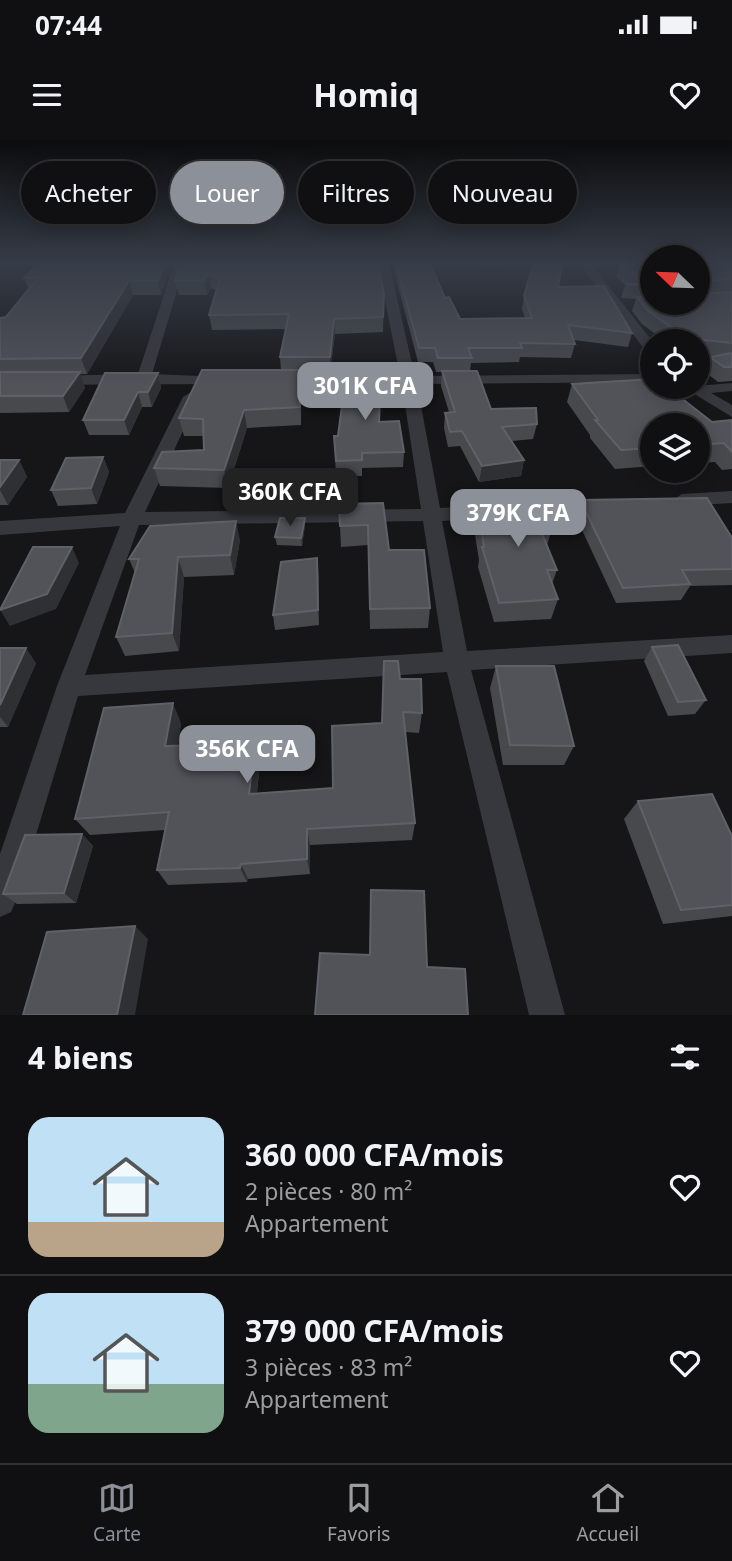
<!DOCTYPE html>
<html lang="fr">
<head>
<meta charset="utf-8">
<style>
  :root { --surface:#101012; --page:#1e1e20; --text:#f1f3f6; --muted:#9c9d9f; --line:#303032; --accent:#8c9099 }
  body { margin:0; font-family:"Noto Sans",sans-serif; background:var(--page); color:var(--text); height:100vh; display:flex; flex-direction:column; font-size:26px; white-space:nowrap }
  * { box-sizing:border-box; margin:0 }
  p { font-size:23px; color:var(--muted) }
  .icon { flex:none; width:38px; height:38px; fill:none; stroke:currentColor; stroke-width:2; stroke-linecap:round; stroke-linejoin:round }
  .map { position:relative; height:875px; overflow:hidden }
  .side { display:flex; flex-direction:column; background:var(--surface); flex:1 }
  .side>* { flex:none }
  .hud { position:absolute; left:21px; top:21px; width:691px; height:63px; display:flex; gap:14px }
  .needle { width:46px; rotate:293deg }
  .tools { position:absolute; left:640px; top:105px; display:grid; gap:14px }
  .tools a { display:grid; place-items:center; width:70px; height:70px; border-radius:50%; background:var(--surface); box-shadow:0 4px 18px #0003,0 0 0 2px var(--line); font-size:35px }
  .price { position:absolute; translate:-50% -60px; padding:0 16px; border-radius:14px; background:var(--accent); color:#fff; font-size:23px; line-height:46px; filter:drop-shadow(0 2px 4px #0008) }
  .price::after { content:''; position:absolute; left:50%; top:42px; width:21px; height:16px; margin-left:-10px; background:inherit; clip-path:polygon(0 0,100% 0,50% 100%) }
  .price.current { background:#222; color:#fff }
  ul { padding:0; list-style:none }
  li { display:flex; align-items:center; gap:21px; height:175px; padding:0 28px }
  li+li { border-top:2px solid var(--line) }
  li span { display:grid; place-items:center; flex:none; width:196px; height:140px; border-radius:21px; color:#555 }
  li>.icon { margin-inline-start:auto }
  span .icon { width:84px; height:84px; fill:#fffc; stroke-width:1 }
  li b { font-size:30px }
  h2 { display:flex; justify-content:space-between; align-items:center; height:84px; padding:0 28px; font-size:30px }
  .pill { padding:0 24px; border-radius:32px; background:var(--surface); box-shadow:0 4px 18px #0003,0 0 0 2px var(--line); font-size:24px; line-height:63px }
  .pill.current { background:var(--accent); color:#fff }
  .status { display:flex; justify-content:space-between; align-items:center; height:49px; padding:0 35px; background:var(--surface); direction:ltr }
  .status svg { height:19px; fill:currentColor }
  header { display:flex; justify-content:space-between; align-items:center; height:91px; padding:0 28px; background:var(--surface); font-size:32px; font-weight:700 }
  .menu { display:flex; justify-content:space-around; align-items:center; height:98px; border-top:2px solid var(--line); background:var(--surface); font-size:19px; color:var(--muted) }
  .menu a { display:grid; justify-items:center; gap:4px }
  .menu .current { color:var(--accent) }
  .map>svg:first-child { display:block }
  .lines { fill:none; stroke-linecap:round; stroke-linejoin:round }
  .street { fill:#37383d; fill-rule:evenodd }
  .wall { fill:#47494d }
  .shaded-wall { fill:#2f3033 }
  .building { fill:#525359; stroke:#5f6168; stroke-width:2 }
</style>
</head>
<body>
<div class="status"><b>07:44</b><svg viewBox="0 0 49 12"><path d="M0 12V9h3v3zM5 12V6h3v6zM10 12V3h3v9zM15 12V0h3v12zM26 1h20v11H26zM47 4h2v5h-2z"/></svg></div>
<header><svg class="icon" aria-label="menu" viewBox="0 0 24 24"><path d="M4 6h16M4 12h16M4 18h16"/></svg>Homiq<svg class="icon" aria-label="heart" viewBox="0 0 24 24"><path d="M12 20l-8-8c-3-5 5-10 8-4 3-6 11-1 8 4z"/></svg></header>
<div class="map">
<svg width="732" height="875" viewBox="0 0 732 875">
  <rect width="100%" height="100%" fill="#161618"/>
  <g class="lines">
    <g class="street">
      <path d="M174,124H185L152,234L225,237L230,238V244L0,245V237L138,234Z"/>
      <path d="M378,124H389L415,236L653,234V242L417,244L440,368L604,359L613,365L604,371L442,381L467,511L732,495V513L471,530L565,875H529L447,532L78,556L16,761L11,772L0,777V714L57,546L120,386L0,395V381L125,373L183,257L191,252L199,257L145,372L421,369L402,245H300L293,241L300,237L400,236ZM423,381L443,512L85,535L139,385Z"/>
      <path d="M580,124H591L653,202V215L648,214Z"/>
      <path d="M732,243V251L711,253L732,265V277L683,247Z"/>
      <path d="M732,351V363L682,366L673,360L682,354Z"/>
    </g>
  </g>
  <g class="wall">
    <path d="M38,124H172L161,155H133L87,234H80L85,248L69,272L0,273V178L6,177L29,150L24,138Z"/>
    <path d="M180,124L384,154L383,192L335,194L330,233H328L329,247L327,265H301V285L247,288L228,348L160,346L154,328L204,310L203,296H184L179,278L281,230L280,217L286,189L212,190L209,175L216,150L211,148L207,155H179L175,141Z"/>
    <path d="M394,124H430L445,158L460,179L525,178L522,169L524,156L558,147L632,193L628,207L574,200L575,204L571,218L520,217L519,222L471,223L470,231L491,269L537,284L533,299L512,301L524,320L521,336L479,342L460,306L448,307L444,288L445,273L449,272L441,246L442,232H436L433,222H418L394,130Z"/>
    <path d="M480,124H506V127H481Z"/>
    <path d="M620,124H653V163H698V124H732V241L718,242L704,231L710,217H712L698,215V201H665L642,184L632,171L636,159L621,158L625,145L616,137Z"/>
    <path d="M158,233L161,248L152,267H142L129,295H89L83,280Z"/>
    <path d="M572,244L712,282L732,280V329L722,330L715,322L698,323V285H653V326L615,329L590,298V295L567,262Z"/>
    <path d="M379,282L404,312L403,327L362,328V336H336L334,296H338Z"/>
    <path d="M103,317L109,332L97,364L58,366L51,350Z"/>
    <path d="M0,320H19L27,337L8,365H0Z"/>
    <path d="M580,360L732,398V445L690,446L681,460L616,463L575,375Z"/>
    <path d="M477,362L552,389L547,405L557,430L552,444L558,459L551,479L494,482L478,427L479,420L473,382Z"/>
    <path d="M383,363L389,410L430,468L428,488L370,489L368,405L341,407L339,364Z"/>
    <path d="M305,385L302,406L277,405L275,397Z"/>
    <path d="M240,400L234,435L184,437L179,511L125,516L116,497L135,433L129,419Z"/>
    <path d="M319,434V485L275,490L273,475Z"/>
    <path d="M652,507L706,560L695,574L668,576L644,521Z"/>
    <path d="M0,508L36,523L8,587H0Z"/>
    <path d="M496,526L574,606L564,625H503L490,548Z"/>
    <path d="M400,539L422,573L419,593L405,592L415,683L412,700L310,705V734L248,739L247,742L168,745L157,730L165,690L90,695L75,679L181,583L178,606L255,604L260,622L257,653L333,648L382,583Z"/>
    <path d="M638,661L732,696V776L663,784L624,679Z"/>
    <path d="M82,694L93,706L76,763L17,764L3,754Z"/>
  </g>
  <g class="shaded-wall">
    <path d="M164,124H172L161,155L158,141Z"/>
    <path d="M208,134L211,148L207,155L204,141Z"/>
    <path d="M129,141L133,155L87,234L81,218Z"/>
    <path d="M334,179L335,194L330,233V217Z"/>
    <path d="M328,230L329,247L327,265L326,248Z"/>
    <path d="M80,232L85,248L69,272L63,256Z"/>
    <path d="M158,233L161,248L152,267L148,252Z"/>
    <path d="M138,252L142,267L129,295L124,280Z"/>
    <path d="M244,270L247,288L228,348L224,330Z"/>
    <path d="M103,317L109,332L97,364L91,348Z"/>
    <path d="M19,320L27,337L8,365L0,350V347Z"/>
    <path d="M524,320L521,336L479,342L482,326Z"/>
    <path d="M305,378V385L302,406L301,398Z"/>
    <path d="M236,381L240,400L234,435L230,415Z"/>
    <path d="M72,407L79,423L56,469L10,486L0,470Z"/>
    <path d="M178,417L184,437L179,511L172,493Z"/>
    <path d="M317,418L319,434V485L318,470Z"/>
    <path d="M26,508L36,523L8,587L0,577V565Z"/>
    <path d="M173,563L181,583L175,625L165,606Z"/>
    <path d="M255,604L260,622L255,671L249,654Z"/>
    <path d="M307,689L310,705V734L307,719Z"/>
    <path d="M82,694L93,706L76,763L64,753Z"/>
    <path d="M241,724L248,739L247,742L240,728Z"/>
    <path d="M135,786L148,799L135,875H117Z"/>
  </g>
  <g class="building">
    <path d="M38,124H164L158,141H129L81,218L0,219V178L6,177L38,138H24Z"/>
    <path d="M180,124H378L384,154L383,177L334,179L330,217H280L289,174L209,175L220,138L208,134L204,141H175Z"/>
    <path d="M396,124H430L445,158L449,157L460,179L532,178L524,156L533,124H562L558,147L604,146L632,193L568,185L575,204L520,203L522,208H468L472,218H438L435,208H419Z"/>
    <path d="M620,124H653V146L625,144H644Z"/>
    <path d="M698,124H732V139L703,141L698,147Z"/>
    <path d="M698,151L704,154L732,152V203L686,198L647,170L637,157H653V163H698Z"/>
    <path d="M732,213V227H724L710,217Z"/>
    <path d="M202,230H328L326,248H299L300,267L244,270L224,330L154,328L162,312L204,310L203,279L179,278Z"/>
    <path d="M442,231H477L491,269L536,268L537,284L502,287L524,320L482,326L462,291L450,292L445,273L455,272Z"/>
    <path d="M0,232H80L63,256H0Z"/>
    <path d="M105,233H158L148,252H138L124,280H83Z"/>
    <path d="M346,235H381L379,282L399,281L404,312L362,313V320L336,321L334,296H338Z"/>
    <path d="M653,239V247H667L712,282L732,280V312L724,303L698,305V285H653V308L621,310L595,280H598L572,244Z"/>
    <path d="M103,317L91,348L51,350L66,318Z"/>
    <path d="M0,320H19L0,347Z"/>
    <path d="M543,358L552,389H540L557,430H547L558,459L499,463L482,407H484L477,362Z"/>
    <path d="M707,358L732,398V429L682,430L690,444L623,448L580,360Z"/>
    <path d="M383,363L389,410H424L430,468L370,469L368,385L340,386L339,364Z"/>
    <path d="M280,378H305L301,398L275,397Z"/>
    <path d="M236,381L230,415L178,417L172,493L116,497L139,419H129L150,386Z"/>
    <path d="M33,407H72L47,454L0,470Z"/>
    <path d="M317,418L318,470L273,475L281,422Z"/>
    <path d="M678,505L706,560L678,562L652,507Z"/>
    <path d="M0,508H26L0,565Z"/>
    <path d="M384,521H398L400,539H421L422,573L403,572L415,683L307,689V719L241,724L240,728L157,730L169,672L75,679L104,568L173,563L165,606L255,604L249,654L333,648L332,586L382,583Z"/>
    <path d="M496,526H554L574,606L510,605Z"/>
    <path d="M712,654L732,696V765L681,770L638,661Z"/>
    <path d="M82,694L64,753L3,754L25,695Z"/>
    <path d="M371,750L424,751L427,827L465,829L468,875H315L320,813L370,815Z"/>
    <path d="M135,786L117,875H23L47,792Z"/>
  </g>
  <linearGradient id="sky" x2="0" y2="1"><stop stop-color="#0c0c0d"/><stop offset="0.5" stop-color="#363c48"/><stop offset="1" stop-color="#363c48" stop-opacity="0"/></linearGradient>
  <rect width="732" height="247" fill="url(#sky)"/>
</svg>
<div class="tools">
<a><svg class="needle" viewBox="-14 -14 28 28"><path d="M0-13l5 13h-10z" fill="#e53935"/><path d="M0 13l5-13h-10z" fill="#9c9d9f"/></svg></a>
<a><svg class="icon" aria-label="locate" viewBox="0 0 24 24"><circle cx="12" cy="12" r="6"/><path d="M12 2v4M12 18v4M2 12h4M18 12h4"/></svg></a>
<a><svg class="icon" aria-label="layers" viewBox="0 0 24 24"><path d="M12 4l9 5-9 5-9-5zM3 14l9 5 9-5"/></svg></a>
</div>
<b class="price" style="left:365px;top:282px">301K CFA</b>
<b class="price current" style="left:290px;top:388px">360K CFA</b>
<b class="price" style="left:518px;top:409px">379K CFA</b>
<b class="price" style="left:247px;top:645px">356K CFA</b>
<div class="hud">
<a class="pill">Acheter</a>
<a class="pill current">Louer</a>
<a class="pill">Filtres</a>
<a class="pill">Nouveau</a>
</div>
</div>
<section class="side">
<h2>4 biens<svg class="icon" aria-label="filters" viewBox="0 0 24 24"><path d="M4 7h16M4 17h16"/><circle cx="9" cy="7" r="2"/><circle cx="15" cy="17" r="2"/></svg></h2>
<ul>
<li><span style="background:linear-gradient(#bfe0f5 75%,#b9a48a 0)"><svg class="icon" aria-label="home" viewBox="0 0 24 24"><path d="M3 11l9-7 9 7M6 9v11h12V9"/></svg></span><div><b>360 000 CFA/mois</b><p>2 pièces · 80 m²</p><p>Appartement</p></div><svg class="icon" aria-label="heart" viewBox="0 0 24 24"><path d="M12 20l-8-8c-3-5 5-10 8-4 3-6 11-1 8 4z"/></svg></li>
<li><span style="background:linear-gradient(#bfe0f5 65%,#7fa58c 0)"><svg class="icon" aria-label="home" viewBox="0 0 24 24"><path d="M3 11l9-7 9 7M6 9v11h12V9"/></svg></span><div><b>379 000 CFA/mois</b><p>3 pièces · 83 m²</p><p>Appartement</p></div><svg class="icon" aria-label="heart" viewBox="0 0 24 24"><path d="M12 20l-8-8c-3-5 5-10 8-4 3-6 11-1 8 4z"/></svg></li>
</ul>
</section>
<nav class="menu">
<a class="current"><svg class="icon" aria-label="map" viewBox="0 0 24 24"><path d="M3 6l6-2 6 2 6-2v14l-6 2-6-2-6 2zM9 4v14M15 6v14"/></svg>Carte</a>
<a><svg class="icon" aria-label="saved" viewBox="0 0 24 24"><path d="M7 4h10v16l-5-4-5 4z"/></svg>Favoris</a>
<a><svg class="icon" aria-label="home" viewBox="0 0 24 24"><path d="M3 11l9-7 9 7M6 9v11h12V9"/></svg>Accueil</a>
</nav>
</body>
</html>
